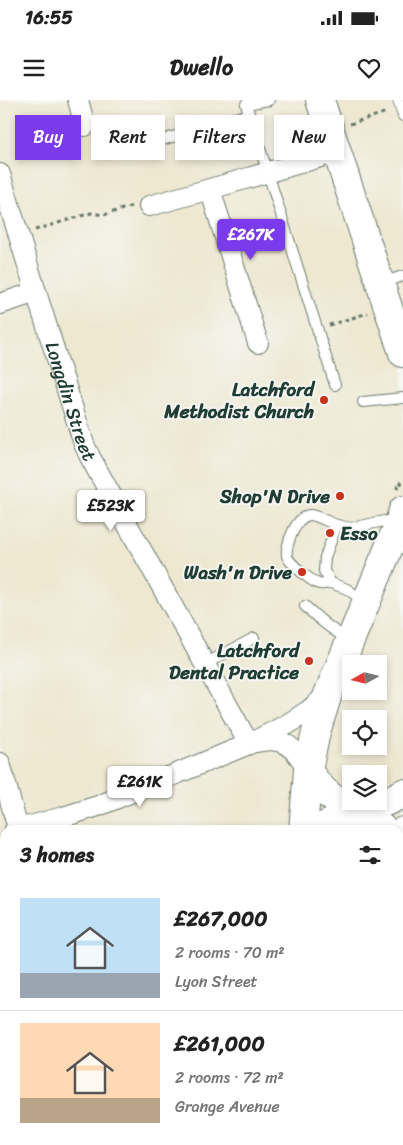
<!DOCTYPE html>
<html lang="en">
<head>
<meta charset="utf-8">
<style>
  :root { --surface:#fff; --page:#f6f6f6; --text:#222; --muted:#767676; --line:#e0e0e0; --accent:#7c3aed }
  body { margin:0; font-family:Sriracha,sans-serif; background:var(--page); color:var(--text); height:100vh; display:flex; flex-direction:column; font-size:19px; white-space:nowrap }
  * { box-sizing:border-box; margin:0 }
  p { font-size:16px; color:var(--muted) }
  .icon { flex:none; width:28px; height:28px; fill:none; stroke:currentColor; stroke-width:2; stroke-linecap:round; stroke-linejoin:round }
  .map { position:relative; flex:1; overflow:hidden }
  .sheet { position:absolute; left:0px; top:725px; width:404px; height:320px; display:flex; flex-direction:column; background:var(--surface); border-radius:15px 15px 0 0; box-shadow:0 2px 8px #0003 }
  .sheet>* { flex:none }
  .top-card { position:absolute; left:15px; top:15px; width:374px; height:45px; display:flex; gap:10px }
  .needle { width:32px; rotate:262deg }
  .buttons { position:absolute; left:342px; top:555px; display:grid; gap:10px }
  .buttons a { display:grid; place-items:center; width:45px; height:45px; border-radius:0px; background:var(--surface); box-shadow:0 2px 8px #0003; font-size:25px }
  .price { position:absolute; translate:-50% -42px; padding:0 11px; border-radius:5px; background:#fff; color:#222; font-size:16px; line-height:32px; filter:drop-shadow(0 1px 2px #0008) }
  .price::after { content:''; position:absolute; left:50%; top:30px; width:15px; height:11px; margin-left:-8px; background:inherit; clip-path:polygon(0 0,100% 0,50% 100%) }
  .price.current { background:var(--accent); color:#fff }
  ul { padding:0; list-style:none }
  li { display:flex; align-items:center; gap:15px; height:125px; padding:0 20px }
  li+li { border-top:1px solid var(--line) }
  li span { display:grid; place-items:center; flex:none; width:140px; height:100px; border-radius:0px; color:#555 }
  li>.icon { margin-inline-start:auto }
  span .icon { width:60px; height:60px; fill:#fffc; stroke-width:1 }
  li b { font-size:21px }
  h2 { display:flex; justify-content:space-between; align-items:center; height:60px; padding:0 20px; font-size:21px }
  .chip { padding:0 18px; border-radius:0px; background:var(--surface); box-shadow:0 2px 8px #0003; font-size:18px; line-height:45px }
  .chip.current { background:var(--accent); color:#fff }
  .status { display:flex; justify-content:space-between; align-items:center; height:35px; padding:0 25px; background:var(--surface); direction:ltr }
  .status svg { height:14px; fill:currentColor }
  header { display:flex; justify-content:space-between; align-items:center; height:65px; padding:0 20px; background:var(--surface); font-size:22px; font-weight:700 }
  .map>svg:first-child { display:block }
  .grass { fill:url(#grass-tufts); stroke:#5e8a5f }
  .forest { fill:url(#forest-firs); stroke:#4e7a55 }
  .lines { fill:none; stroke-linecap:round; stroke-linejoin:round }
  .service-casing { stroke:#67796b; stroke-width:12 }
  .minor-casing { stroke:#67796b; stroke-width:22 }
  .trunk-casing { stroke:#67796b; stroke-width:30 }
  .path { stroke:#67796b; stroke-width:3; stroke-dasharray:4 4; stroke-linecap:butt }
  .service { stroke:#fff; stroke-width:10 }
  .minor { stroke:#fff; stroke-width:20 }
  .trunk { stroke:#fff; stroke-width:28 }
  .poi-dot { fill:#c8321e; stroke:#f6f6f2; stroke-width:2 }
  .labels { text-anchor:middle; stroke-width:4; stroke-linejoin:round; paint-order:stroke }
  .poi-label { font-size:19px; font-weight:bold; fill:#1f3d34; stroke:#f6f6f2; text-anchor:end }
  .street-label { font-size:19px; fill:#1f3d34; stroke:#f6f6f2 }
</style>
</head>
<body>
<div class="status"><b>16:55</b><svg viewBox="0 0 49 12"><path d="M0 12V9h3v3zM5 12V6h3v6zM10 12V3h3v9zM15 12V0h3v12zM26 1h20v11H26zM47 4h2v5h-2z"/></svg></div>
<header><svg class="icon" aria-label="menu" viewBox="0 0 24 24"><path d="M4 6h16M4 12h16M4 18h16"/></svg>Dwello<svg class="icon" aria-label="heart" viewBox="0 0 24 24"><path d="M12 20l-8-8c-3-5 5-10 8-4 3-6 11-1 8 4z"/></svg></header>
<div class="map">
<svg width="403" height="1045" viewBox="0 0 403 1045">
  <defs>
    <pattern id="grass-tufts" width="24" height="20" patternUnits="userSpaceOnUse" patternTransform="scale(1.25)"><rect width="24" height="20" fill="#9cd68a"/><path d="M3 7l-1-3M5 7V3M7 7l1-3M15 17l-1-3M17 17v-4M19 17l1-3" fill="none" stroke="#7faf72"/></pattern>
    <pattern id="forest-firs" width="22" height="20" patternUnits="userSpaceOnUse" patternTransform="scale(1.25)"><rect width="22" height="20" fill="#7db776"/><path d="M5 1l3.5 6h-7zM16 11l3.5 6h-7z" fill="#669662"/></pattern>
  </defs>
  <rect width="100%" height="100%" fill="#f6f6f2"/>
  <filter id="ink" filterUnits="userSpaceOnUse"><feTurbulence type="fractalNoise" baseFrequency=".02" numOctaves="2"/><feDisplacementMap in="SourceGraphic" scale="10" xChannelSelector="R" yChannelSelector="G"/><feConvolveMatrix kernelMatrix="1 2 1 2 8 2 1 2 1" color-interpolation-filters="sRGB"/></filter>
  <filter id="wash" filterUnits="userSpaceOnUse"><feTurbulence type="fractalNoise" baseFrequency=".0096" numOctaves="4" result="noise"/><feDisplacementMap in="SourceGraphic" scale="20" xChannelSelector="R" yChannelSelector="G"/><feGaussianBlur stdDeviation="1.12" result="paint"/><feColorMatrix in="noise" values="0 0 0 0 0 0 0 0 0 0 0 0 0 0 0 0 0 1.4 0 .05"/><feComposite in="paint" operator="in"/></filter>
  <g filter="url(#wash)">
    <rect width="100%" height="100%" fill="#eee8d1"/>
    <path class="grass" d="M5,811V851H0V813Z"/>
    <rect class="forest" x="307" y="1040" width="73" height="5"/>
  </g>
  <g filter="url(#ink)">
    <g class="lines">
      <defs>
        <g id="service">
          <path d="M269,0L246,4L335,285"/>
          <path d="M398,0L403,16"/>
          <path d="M142,46L249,14"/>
          <path d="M381,183L403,176"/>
          <path d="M363,302L403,298"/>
          <path d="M331,483C327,484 323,485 319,484C312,482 289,463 287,456C285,445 297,414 311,415C318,416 330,423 337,425"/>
          <path d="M365,502L347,489L331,483L324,471L325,457L337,425L351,428L384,421L397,423"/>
          <path d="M305,506C319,519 332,531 349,539"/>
          <path d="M205,564L254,538"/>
          <path d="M228,1040L229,1045"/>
          <path d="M150,1045L167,1041L191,1040"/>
        </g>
        <g id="minor">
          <path d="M78,0L85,26"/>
          <path id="s1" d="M0,74L36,192L84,344L90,357L249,644"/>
          <path d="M210,89L258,243"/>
          <path d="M149,106L210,89L338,52"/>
          <path d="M0,204L36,192"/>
          <path d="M256,642C284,635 295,648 308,670"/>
          <path d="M0,663L18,729"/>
          <path d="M15,730L63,717L98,706L249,644L288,624L308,611L328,594"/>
          <path d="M75,1045L76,1040"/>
        </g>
        <g id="trunk">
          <path d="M320,0L403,253"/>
          <path d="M308,670C332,710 364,717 403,693"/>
          <path d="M303,730L308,670L316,632L328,594L399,423L403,410"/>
          <path d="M318,730C338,716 366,712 384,730"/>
          <path d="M399,751L403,731"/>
          <path d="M307,1040V1045"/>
          <path d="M380,1040V1045"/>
        </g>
      </defs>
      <use href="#service" class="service-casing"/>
      <use href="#minor" class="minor-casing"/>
      <use href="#trunk" class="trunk-casing"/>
      <g class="path">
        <path d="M350,24L387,12"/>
        <path d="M35,130L91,113L104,115L132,106"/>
        <path d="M329,225L368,213"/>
        <path d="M397,389L398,382L403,384"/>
      </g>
      <use href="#service" class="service"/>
      <use href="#minor" class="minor"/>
      <use href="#trunk" class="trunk"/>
    </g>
  </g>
  <g class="poi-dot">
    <circle cx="324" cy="300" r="5"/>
    <circle cx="340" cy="396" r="5"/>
    <circle cx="330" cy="433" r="5"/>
    <circle cx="302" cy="472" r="5"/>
    <circle cx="309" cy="561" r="5"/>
  </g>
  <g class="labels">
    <g class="poi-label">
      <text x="314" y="296">Latchford<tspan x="314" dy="22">Methodist Church</tspan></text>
      <text x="330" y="403">Shop'N Drive</text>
      <text x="340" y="440" text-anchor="start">Esso</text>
      <text x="292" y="479">Wash'n Drive</text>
      <text x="299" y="557">Latchford<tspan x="299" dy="22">Dental Practice</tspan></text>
    </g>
    <g class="street-label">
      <text dy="7" stroke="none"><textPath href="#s1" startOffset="238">Longdin Street</textPath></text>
    </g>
  </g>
</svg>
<div class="buttons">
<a><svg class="needle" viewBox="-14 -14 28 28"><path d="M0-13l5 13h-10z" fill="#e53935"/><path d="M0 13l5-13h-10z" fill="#767676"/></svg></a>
<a><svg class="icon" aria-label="locate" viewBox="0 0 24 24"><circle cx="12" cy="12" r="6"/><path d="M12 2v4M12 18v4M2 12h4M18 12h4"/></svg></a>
<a><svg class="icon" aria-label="layers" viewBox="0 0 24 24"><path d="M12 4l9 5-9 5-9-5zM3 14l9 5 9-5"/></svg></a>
</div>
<b class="price current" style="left:251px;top:161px">£267K</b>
<b class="price" style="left:111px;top:432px">£523K</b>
<b class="price" style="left:140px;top:708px">£261K</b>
<div class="top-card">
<a class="chip current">Buy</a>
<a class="chip">Rent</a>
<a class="chip">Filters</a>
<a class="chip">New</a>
</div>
<section class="sheet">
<h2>3 homes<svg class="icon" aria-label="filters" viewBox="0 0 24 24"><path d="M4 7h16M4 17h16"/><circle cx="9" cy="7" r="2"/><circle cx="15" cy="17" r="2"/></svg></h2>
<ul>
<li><span style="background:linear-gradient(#bfe0f5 75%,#9aa5b1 0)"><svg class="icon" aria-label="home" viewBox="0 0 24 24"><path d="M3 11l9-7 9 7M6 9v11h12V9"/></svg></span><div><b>£267,000</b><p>2 rooms · 70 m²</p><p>Lyon Street</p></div></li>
<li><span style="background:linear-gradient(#ffd9b3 75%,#b9a48a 0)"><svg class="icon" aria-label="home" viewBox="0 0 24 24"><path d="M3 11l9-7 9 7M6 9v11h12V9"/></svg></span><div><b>£261,000</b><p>2 rooms · 72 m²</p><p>Grange Avenue</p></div></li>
</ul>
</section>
</div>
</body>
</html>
